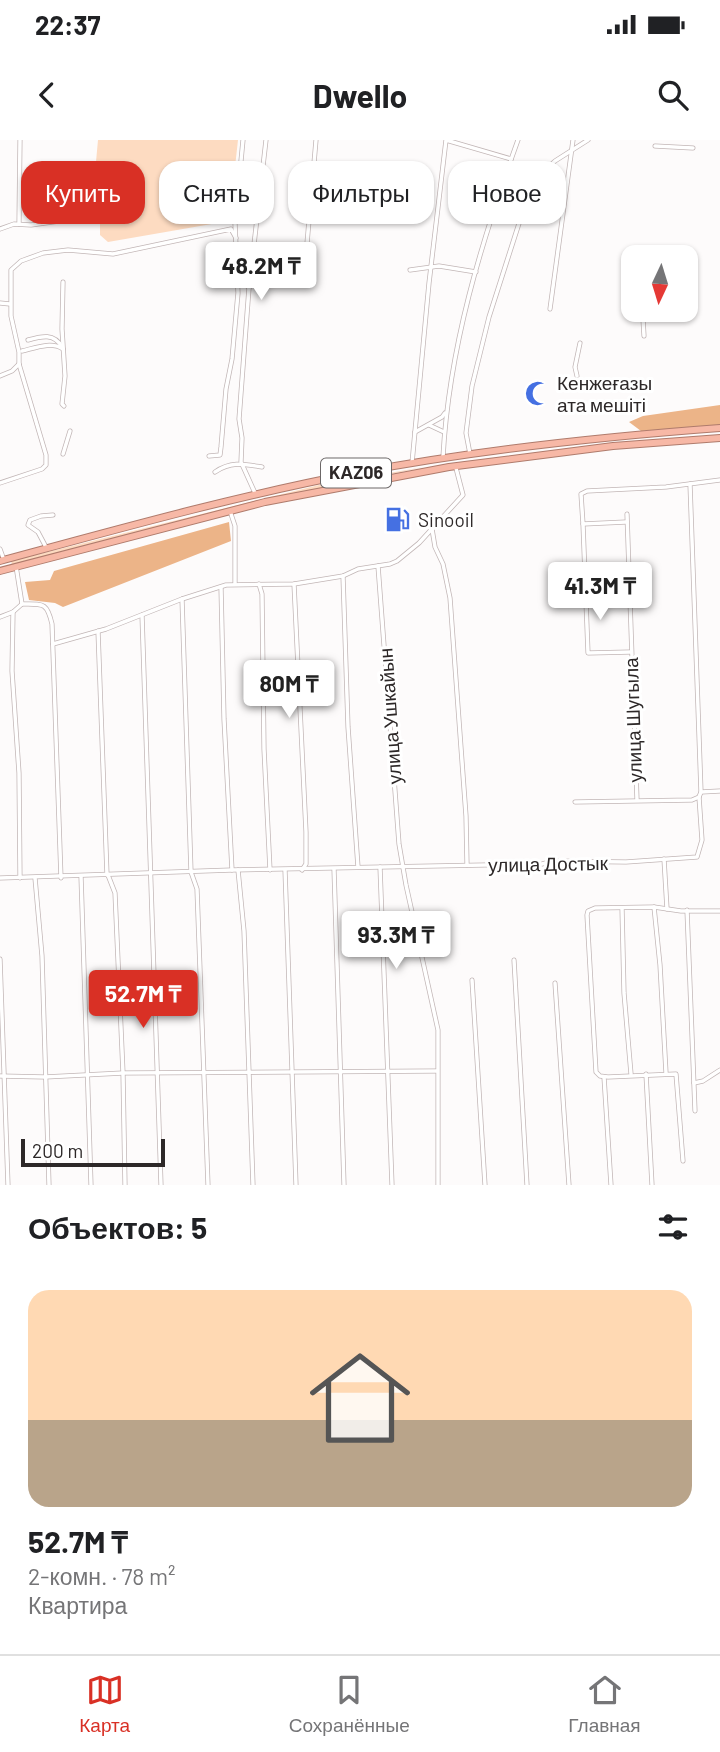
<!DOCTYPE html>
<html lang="ru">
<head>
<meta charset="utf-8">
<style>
  :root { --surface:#fff; --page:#f6f6f6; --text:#202124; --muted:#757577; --line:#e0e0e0; --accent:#d93025 }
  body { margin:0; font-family:Barlow,sans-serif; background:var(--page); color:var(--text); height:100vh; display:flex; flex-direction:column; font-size:26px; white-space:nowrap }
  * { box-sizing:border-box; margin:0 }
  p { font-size:23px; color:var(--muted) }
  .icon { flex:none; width:38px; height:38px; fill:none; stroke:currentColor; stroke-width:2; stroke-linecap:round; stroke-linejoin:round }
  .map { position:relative; height:1045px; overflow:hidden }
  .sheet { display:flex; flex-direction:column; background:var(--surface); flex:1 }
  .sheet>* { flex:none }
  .guide { position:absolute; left:21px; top:21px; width:679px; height:63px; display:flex; gap:14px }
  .needle { width:46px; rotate:184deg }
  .tools { position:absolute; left:621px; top:105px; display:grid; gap:14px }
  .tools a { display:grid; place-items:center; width:77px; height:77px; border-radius:14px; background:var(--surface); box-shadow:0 2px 5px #0004; font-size:35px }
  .scale { position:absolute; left:21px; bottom:18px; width:144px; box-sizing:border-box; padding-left:7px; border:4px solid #2d2828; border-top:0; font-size:19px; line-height:24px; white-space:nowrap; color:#2d2828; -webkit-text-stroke:5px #fff; paint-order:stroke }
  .price { position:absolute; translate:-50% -60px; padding:0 16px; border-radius:7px; background:#fff; color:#222; font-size:23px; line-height:46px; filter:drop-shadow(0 2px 4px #0008) }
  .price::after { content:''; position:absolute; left:50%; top:42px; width:21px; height:16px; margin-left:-10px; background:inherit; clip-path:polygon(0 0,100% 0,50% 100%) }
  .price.on { background:var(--accent); color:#fff }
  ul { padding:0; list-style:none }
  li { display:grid; align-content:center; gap:14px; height:371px; padding:0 28px }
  li span { display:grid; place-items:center; height:217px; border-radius:21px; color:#555 }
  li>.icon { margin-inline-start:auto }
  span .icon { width:126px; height:126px; fill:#fffc; stroke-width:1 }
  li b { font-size:30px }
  h2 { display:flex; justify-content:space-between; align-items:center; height:84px; padding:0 28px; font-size:30px }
  .pill { padding:0 24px; border-radius:21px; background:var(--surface); box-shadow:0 2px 5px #0004; font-size:24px; line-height:63px }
  .pill.on { background:var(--accent); color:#fff }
  .status { display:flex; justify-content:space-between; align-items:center; height:49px; padding:0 35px; background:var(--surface); direction:ltr }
  .status svg { height:19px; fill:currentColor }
  header { display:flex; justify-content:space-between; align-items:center; height:91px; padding:0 28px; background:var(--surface); font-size:32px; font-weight:700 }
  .tab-bar { display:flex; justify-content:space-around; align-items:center; height:98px; border-top:2px solid var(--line); background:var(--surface); font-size:19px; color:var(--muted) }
  .tab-bar a { display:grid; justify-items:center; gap:4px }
  .tab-bar .on { color:var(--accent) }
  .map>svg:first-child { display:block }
  .green { fill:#fddbc1 }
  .forest { fill:#ecb488 }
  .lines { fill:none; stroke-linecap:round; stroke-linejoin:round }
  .minor-casing { stroke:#c2b6b6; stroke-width:5 }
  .trunk-casing { stroke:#af7b6c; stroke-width:8 }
  .minor { stroke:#fff; stroke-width:3.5 }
  .trunk { stroke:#f7b8a6; stroke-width:6 }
  .labels { text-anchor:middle; stroke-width:6; stroke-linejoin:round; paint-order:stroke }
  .shield { fill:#fff; stroke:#6c6868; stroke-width:2 }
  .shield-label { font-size:18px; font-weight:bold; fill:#2d2828 }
  .poi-label { font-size:19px; fill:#2d2828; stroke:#fff; text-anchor:start }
  .street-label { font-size:19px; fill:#2d2828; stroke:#fff }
</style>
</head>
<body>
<div class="status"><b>22:37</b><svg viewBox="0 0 49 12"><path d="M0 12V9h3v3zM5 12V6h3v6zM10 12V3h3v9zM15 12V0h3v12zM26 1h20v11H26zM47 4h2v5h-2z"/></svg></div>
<header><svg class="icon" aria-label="back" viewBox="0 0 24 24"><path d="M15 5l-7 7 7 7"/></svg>Dwello<svg class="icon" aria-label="search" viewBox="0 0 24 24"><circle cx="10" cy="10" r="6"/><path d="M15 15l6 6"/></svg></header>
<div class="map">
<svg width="720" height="1045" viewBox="0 0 720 1045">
  <rect width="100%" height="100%" fill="#fdfbfb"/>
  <g class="green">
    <path d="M98,0H238L229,81L108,102L100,95V83L91,76Z"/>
    <path d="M424,327L258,362L12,425L11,421L319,345Z"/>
  </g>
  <g class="forest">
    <path d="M720,265V287L641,291L629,282L643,276Z"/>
    <path d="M229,382L231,401L63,467L55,463L29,460L25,442L50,440L54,431Z"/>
  </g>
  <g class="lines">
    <defs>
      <g id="minor">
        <path d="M655,6L693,8"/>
        <path d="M534,48L554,43L566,45"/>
        <path d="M496,66L522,75"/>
        <path d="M19,84L20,0"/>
        <path d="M0,89L14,84L31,85L88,77"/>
        <path d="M253,111L306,115L316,0"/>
        <path d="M410,130L439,126L476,132"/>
        <path d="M236,134L249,148"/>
        <path d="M63,142L62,189L65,236L62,264L64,266"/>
        <path d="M0,163L10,164"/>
        <path d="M550,169L573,0"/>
        <path d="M643,179L644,196"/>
        <path d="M28,200C42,196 54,193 62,207"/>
        <path d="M22,211C35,208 51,201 63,209"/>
        <path d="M0,236L12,231L19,224"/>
        <path d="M577,236L575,227L580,203"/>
        <path d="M429,285L444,292"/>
        <path d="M415,292L442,277L445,273"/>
        <path d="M63,314L70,291"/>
        <path d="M470,314L466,293L472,246L489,177L522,74L532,50L542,33L555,21L588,0"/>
        <path d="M209,316L220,315L221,307L226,249L232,219L238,153L235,83L243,0"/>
        <path d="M443,317C449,207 481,103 518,0"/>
        <path d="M412,323L429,143L446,0L511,19"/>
        <path d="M215,332C231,321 244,324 262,327"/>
        <path d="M0,343L42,329L46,325V315L19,224V212L11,176V130L21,121L43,113L68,110L113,114L231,89L236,98"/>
        <path d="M255,353L241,322L242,298L239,279L249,148L266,0"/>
        <path d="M230,371L235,386V444"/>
        <path d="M627,374L637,660"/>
        <path d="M626,382L583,384L581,354L587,351L666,347L720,340"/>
        <path d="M583,384L588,513L631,512"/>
        <path d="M432,389L435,407L443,424L450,458L466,676L467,725"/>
        <path d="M0,409L4,420"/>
        <path d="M47,409L38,392L28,385L30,380L41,376L53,375"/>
        <path d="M378,426L399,704L406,745L438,890V1045"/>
        <path d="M343,436L348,587L358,727"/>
        <path d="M259,444L262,454L264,609L270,730"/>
        <path d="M294,444L306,692V724L302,730"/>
        <path d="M221,447L224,579L232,730"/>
        <path d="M588,448L628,447"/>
        <path d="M182,459L191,732L197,749L208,1045"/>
        <path d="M22,464C43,464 47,462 52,484L61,738"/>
        <path d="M13,472L12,531L19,633L20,738"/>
        <path d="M142,475L161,1045"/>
        <path d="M0,477L13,472L22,464L16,426"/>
        <path d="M98,491L107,735"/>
        <path d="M53,504L106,489L182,459L226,445L294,444L343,436L358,429L390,424L397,421L419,403L463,355L456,328"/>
        <path d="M701,652L720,651"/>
        <path d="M575,662L692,660L699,657"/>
        <path d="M664,719L667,769"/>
        <path d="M380,727L392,1045"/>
        <path d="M334,729L344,1045"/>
        <path d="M238,730L244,791L253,1045"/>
        <path d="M285,730L296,1045"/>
        <path d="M108,735L115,753L123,933L125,1045"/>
        <path d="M81,736L91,1045"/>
        <path d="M0,738L232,730L542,724L554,721L626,722L697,717L702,700L699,657L701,652L690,344"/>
        <path d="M35,738L42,816L49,1045"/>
        <path d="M654,767L660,825L666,933"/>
        <path d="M622,768L624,853L631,934"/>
        <path d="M687,770L695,971"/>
        <path d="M0,819L8,1045"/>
        <path d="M514,820L527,1045"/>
        <path d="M472,840L485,1045"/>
        <path d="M555,843L569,1045"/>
        <path d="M646,934L652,1045"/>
        <path d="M0,936L45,937L123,933L437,931"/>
        <path d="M604,937L611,1045"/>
        <path d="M694,943L703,941L720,930"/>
        <path d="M683,1021L676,934L608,937L600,936L596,932L587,775L588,771L595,768L654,767L681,771H720"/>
      </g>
      <g id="trunk">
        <path d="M0,421C118,389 236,356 356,333C477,310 598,297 720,288"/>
        <path d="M0,431L265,362L449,327L613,306L720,298"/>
      </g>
    </defs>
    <use href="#minor" class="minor-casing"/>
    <use href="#trunk" class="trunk-casing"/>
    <use href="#minor" class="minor"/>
    <use href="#trunk" class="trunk"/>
  </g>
  <defs>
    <symbol id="mosque-bare" viewBox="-9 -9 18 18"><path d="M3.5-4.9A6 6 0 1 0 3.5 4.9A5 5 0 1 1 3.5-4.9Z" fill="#4570e2" stroke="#fff" stroke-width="2.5" paint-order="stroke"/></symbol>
    <symbol id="fuel-bare" viewBox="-9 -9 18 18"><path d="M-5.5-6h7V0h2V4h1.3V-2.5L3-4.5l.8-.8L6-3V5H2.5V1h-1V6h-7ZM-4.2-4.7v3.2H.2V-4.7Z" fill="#4570e2" stroke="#fff" stroke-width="2.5" paint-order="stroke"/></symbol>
  </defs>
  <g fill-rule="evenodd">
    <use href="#mosque-bare" x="520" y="236" width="35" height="35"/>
    <use href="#fuel-bare" x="380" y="362" width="35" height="35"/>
  </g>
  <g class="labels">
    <rect class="shield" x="321" y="318.5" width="70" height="29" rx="5"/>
    <g class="shield-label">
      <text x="356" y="339">KАZ06</text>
    </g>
    <g class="poi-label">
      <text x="557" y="250">Кенжеғазы<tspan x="557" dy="22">ата мешіті</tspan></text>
      <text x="418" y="387">Sinooil</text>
    </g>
    <g class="street-label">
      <text transform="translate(390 576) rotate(-94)" y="7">улица Ушкайын</text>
      <text transform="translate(633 580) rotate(-92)" y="7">улица Шугыла</text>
      <text transform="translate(548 724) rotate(-1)" y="7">улица Достык</text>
    </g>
  </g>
</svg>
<div class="tools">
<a><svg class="needle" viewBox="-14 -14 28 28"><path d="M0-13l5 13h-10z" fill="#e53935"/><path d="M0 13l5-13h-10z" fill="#757577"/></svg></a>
</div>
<div class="scale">200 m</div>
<b class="price" style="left:261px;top:162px">48.2M ₸</b>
<b class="price" style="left:600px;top:482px">41.3M ₸</b>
<b class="price" style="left:289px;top:580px">80M ₸</b>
<b class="price" style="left:396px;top:831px">93.3M ₸</b>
<b class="price on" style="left:143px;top:890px">52.7M ₸</b>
<div class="guide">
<a class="pill on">Купить</a>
<a class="pill">Снять</a>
<a class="pill">Фильтры</a>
<a class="pill">Новое</a>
</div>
</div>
<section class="sheet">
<h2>Объектов: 5<svg class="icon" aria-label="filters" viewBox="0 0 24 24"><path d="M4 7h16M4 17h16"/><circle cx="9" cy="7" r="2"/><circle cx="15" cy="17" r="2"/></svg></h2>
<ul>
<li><span style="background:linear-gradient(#ffd9b3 60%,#b9a48a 0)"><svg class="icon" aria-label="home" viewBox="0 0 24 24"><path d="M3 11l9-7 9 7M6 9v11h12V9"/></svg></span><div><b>52.7M ₸</b><p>2-комн. · 78 m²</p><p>Квартира</p></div></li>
</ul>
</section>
<nav class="tab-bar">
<a class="on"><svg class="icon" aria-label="map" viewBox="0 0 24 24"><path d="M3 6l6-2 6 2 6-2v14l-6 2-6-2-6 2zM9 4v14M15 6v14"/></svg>Карта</a>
<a><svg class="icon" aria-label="saved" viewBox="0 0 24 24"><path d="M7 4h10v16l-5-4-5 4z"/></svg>Сохранённые</a>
<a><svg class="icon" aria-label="home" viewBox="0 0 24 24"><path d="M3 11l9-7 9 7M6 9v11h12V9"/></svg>Главная</a>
</nav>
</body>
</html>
